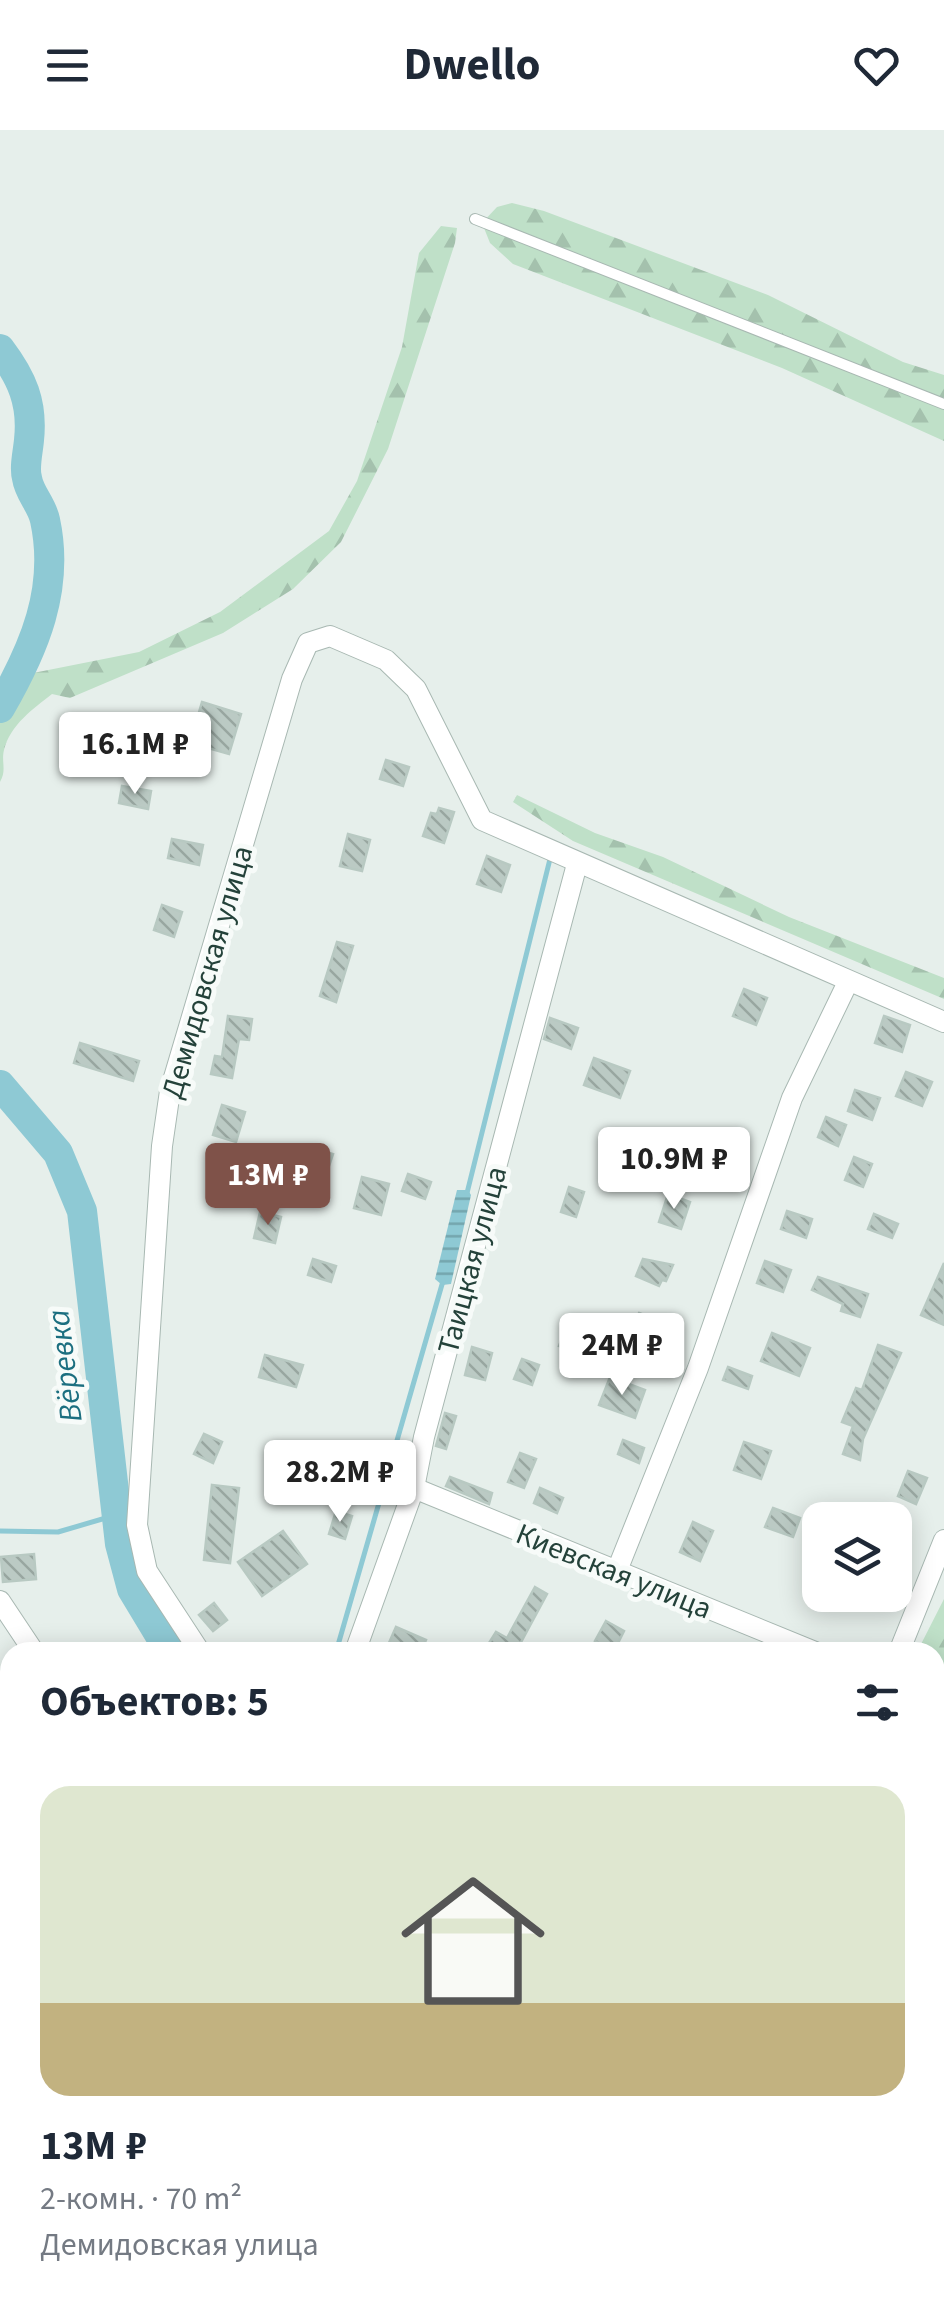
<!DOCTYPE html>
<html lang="ru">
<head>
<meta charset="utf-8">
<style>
  :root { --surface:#fff; --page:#f2f2f3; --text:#1f2937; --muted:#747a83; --accent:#7f5249 }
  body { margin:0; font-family:"Source Sans 3",sans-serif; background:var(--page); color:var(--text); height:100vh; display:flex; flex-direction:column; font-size:38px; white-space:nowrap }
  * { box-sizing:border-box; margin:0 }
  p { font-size:32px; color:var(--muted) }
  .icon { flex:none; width:55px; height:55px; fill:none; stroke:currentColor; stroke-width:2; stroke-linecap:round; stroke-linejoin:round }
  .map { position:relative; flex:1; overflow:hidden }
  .drawer { position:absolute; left:0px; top:1512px; width:945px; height:672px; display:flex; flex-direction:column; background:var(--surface); border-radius:30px 30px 0 0; box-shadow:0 5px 25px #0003 }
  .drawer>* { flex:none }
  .controls { position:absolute; left:802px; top:1372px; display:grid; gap:20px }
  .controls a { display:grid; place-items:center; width:110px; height:110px; border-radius:20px; background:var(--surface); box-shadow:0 5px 25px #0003; font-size:50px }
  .price { position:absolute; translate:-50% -85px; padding:0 22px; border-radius:10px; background:#fff; color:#222; font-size:32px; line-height:65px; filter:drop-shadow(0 2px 5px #0008) }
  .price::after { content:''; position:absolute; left:50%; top:60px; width:30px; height:22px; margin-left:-15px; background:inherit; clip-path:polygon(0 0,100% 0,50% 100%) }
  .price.current { background:var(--accent); color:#fff }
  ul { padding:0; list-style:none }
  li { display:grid; align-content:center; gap:20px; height:530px; padding:0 40px }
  li span { display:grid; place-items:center; height:310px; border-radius:30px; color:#555 }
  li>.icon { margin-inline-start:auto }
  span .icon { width:180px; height:180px; fill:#fffc; stroke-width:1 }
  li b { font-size:42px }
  h2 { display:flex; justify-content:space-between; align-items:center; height:120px; padding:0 40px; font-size:42px }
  header { display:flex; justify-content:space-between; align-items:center; height:130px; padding:0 40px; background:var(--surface); font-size:45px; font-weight:700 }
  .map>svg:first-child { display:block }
  .forest { fill:url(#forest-firs) }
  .water { fill:url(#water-rules) }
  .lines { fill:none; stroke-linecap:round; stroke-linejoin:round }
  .stream { stroke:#8ec9d4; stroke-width:5 }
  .canal { stroke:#8ec9d4; stroke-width:18 }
  .river { stroke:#8ec9d4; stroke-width:30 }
  .building { fill:url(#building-back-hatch); stroke:#b8c9c2; stroke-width:2.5 }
  .lane-casing { stroke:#a8b8b2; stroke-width:12 }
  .street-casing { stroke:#a8b8b2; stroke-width:22 }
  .lane { stroke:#fff; stroke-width:10 }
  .street { stroke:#fff; stroke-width:20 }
  .labels { text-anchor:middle; stroke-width:10; stroke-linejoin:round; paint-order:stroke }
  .street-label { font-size:30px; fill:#24423a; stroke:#f7fbf9 }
  .water-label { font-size:32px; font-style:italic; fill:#1c6f80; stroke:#f7fbf9 }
</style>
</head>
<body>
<header><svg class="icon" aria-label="menu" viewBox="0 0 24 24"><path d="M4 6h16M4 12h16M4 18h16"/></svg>Dwello<svg class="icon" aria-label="heart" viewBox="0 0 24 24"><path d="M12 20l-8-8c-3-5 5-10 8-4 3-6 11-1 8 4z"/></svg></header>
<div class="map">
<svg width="944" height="2184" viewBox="0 0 944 2184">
  <defs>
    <pattern id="forest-firs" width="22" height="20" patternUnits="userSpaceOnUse" patternTransform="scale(2.5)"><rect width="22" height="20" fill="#bfe0c8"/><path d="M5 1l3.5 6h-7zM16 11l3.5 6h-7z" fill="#a4c1ad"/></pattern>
    <pattern id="water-rules" width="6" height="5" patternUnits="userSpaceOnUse" patternTransform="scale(2.5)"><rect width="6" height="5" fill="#8ec9d4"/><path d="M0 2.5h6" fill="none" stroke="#74a5ad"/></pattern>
    <pattern id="building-back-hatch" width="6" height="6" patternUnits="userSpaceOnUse" patternTransform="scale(2.5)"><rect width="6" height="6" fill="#bbcac4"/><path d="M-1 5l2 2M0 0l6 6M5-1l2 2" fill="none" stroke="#98a6a0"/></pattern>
  </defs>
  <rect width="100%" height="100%" fill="#e6efeb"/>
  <g class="forest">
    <path d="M512,73L544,81L768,165L903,232L944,245V311L782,238L513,134L490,113L482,93L497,77Z"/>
    <path d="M441,96L457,98L455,113L388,319L341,412L293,459L223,503L70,568L52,564C34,578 10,595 4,620C1,632 7,640 0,652V570L13,547L139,522L220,482L329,401L357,351L402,217L419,123Z"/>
    <path d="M517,665L595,703L663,727L789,787L944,848V869L573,711L513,672Z"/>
    <path d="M944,1469V1554L935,1563V1522H917Z"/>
  </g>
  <path class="water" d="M457,1060H468L471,1065L451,1154L442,1155L435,1149Z"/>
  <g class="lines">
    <g class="stream">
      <path d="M467,1063L551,725"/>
      <path d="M0,1401L58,1402L116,1385"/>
      <path d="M336,1522L443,1151"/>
    </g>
    <path class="canal" d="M935,1550L944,1546"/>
    <g class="river">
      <path d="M0,219C22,248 33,273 29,310C28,322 24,337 27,348C29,363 42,375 45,390C60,459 34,519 0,578"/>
      <path d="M0,955L58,1023L82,1081L120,1414L132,1459L170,1522"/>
      <path d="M398,2184L403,2175"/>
    </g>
  </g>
  <g class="building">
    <path d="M202,572L241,584L229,624L190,613Z"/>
    <path d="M386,630L409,637L403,656L380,649Z"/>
    <path d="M122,656L151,661L148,679L119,673Z"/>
    <path d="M439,678L454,682L444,713L423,706L431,683L437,684Z"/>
    <path d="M348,704L370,710L362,741L340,736Z"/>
    <path d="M172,709L203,715L199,735L168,728Z"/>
    <path d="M487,726L510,735L501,762L477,754Z"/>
    <path d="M162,775L182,782L174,807L154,800Z"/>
    <path d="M337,812L353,816L336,872L320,866Z"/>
    <path d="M744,859L767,868L756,895L733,886Z"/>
    <path d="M228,886L252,889L249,910L239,909L232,948L211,944L215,926L222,927Z"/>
    <path d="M884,886L910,895L902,922L875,913Z"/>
    <path d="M550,888L578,898L571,919L544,909Z"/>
    <path d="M80,913L139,931L133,951L74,933Z"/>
    <path d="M594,928L630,941L620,968L584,955Z"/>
    <path d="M906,942L932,952L922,976L896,966Z"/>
    <path d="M855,960L880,968L872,990L848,981Z"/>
    <path d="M222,975L245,982L236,1012L213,1005Z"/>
    <path d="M826,987L846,995L838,1016L818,1007Z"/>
    <path d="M310,1017L333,1024L327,1042L305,1036Z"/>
    <path d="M854,1027L872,1034L863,1057L845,1050Z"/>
    <path d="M408,1044L431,1052L425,1069L402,1061Z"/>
    <path d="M362,1047L389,1054L381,1085L354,1078Z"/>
    <path d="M569,1057L584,1062L576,1087L561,1082Z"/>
    <path d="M668,1064L690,1072L681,1099L659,1092Z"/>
    <path d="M787,1081L812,1089L806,1108L781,1099Z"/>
    <path d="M260,1082L281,1087L275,1113L254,1108Z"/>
    <path d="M874,1084L898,1094L892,1108L868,1099Z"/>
    <path d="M313,1129L336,1136L331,1152L308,1145Z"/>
    <path d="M643,1129L673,1135L666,1151L662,1150L659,1156L636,1146Z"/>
    <path d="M765,1131L791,1140L783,1162L757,1153Z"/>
    <path d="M944,1133V1195L921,1185Z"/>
    <path d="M818,1147L868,1164L860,1187L841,1181L843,1174L812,1160Z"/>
    <path d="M639,1183L662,1192L658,1216L632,1200Z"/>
    <path d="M565,1200L593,1209L587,1226L559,1216Z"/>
    <path d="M772,1203L810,1218L799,1246L761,1231Z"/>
    <path d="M878,1215L901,1223L863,1309L860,1330L843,1324L853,1296L842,1292L856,1258L862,1260Z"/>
    <path d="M472,1217L492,1223L485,1250L465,1245Z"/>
    <path d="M265,1225L303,1235L296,1257L259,1247Z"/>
    <path d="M522,1229L539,1235L532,1255L514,1249Z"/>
    <path d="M728,1237L752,1246L748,1259L723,1250Z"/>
    <path d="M610,1247L645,1260L635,1288L599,1275Z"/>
    <path d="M445,1283L456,1286L446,1319L436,1316Z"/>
    <path d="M204,1304L222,1312L213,1333L194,1324Z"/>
    <path d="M623,1310L644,1318L639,1333L618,1324Z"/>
    <path d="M744,1312L771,1321L761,1349L734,1340Z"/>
    <path d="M520,1323L536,1329L524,1358L508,1352Z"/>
    <path d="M908,1341L927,1348L916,1374L898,1366Z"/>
    <path d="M450,1347L492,1363L489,1374L446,1356Z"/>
    <path d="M212,1355L239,1358L230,1433L204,1430Z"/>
    <path d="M540,1358L563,1368L557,1383L534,1373Z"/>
    <path d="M773,1378L800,1388L793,1407L765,1397Z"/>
    <path d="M336,1381L352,1386L345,1409L329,1404Z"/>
    <path d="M693,1392L713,1401L700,1431L680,1422Z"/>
    <path d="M283,1401L307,1434L262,1466L238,1432Z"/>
    <path d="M34,1424L36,1449L3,1452L1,1427Z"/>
    <path d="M535,1457L547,1464L519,1516L530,1522H499L489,1513L496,1502L507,1508Z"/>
    <path d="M214,1473L227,1490L213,1501L199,1485Z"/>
    <path d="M606,1491L624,1501L614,1521L595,1511Z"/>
    <path d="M396,1497L426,1510L421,1522H385Z"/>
  </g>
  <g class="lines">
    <defs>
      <path id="lane" d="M475,89L944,274"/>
      <g id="street">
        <path d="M414,1358L815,1522"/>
        <path d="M616,1443L698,1238L792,968L848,852"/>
        <path d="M0,1471L34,1522"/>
        <path d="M200,1522L147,1441L137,1395L162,1016L170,961L292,549L308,513L330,506L386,530L416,559L482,690L944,892"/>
        <path d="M355,1522L414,1358L424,1307L577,734"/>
        <path d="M899,1522L944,1410"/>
        <path d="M935,1570L944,1571"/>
        <path d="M0,1786L10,1798"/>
        <path d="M0,2097L10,2088"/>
        <path d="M935,2112L944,2107"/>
        <path d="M284,2175L285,2184"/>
        <path d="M810,2175L815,2184"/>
        <path d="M929,2175L935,2184"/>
        <path d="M138,2184V2175"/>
        <path d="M570,2184L579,2175"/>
      </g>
    </defs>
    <use href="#lane" class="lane-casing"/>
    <use href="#street" class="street-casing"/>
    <use href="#lane" class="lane"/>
    <use href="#street" class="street"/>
  </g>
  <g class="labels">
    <g class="street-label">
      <text transform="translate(207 842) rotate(-74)" y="10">Демидовская улица</text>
      <text transform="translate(472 1130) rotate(-75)" y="10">Таицкая улица</text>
      <text transform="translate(614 1441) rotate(22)" y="10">Киевская улица</text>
    </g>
    <g class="water-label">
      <text transform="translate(64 1236) rotate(-97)" y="11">Вёревка</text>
    </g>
  </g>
</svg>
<div class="controls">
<a><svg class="icon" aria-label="layers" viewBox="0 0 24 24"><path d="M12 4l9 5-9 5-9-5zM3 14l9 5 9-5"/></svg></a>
</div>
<b class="price" style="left:135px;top:667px">16.1M ₽</b>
<b class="price" style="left:674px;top:1082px">10.9M ₽</b>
<b class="price current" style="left:268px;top:1098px">13M ₽</b>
<b class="price" style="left:622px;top:1268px">24M ₽</b>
<b class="price" style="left:340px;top:1395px">28.2M ₽</b>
<section class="drawer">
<h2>Объектов: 5<svg class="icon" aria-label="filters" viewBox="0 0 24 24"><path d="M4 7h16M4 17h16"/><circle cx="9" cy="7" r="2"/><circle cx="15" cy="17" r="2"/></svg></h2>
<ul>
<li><span style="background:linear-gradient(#dfe7d0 70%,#c2b280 0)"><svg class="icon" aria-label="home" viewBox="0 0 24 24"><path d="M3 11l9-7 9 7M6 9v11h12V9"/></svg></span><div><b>13M ₽</b><p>2-комн. · 70 m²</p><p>Демидовская улица</p></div></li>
</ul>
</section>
</div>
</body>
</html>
